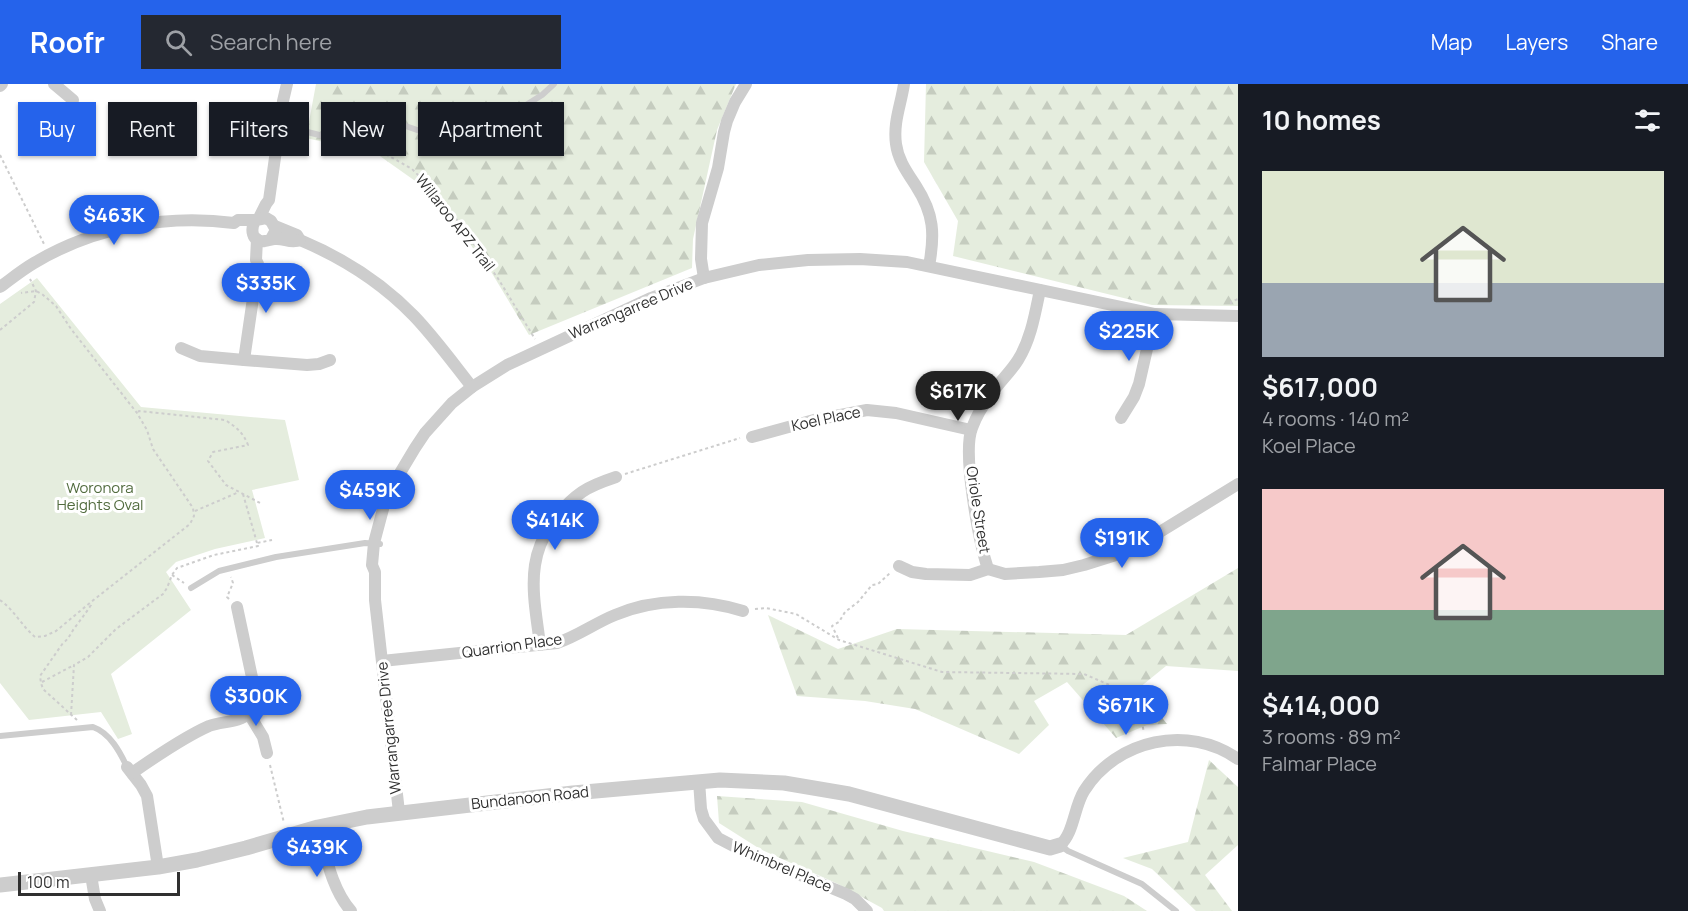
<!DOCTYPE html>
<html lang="en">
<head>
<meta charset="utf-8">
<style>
  :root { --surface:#171b24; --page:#242831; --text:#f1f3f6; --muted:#9ea1a6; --accent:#2563eb }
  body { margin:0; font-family:Manrope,sans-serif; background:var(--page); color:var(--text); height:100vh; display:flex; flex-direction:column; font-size:22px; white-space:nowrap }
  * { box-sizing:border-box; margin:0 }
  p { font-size:20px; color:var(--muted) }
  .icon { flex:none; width:33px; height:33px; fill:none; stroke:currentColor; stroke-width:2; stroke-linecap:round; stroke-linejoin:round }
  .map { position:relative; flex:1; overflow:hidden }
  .sheet { display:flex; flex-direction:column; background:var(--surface); width:450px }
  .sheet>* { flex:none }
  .top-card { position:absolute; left:18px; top:18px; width:570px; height:54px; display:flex; gap:12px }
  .scale { position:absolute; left:18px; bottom:15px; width:162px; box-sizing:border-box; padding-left:6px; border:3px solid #303030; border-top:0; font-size:16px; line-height:21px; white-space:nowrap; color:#303030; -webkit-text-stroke:4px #fff; paint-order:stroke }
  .price { position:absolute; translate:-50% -51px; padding:0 14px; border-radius:21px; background:var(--accent); color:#fff; font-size:20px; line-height:39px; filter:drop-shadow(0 2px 3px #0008) }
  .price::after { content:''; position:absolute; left:50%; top:36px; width:18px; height:14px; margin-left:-9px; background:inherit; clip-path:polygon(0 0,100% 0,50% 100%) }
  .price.current { background:#222; color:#fff }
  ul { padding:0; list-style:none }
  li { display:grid; align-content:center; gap:12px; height:318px; padding:0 24px }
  li span { display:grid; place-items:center; height:186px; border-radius:0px; color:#555 }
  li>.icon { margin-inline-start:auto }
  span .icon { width:108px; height:108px; fill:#fffc; stroke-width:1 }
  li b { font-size:26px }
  h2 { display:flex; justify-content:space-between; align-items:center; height:72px; padding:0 24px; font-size:26px }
  .chip { padding:0 21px; border-radius:0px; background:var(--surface); box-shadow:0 2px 4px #0004; font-size:21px; line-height:54px }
  .chip.current { background:var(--accent); color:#fff }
  header { display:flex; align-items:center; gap:36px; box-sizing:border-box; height:84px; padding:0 30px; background:var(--accent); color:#fff }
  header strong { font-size:28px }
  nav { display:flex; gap:33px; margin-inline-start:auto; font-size:21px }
  .search { width:420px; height:54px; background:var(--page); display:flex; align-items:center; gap:15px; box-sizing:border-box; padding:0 21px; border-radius:0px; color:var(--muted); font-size:22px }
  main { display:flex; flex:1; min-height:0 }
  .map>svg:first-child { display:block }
  .forest { fill:url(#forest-firs) }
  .park { fill:#e5edde }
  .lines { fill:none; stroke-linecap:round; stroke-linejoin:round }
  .path { stroke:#cdcdcd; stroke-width:2; stroke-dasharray:3 3; stroke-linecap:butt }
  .service { stroke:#cdcdcd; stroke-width:6 }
  .minor { stroke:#cdcdcd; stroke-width:12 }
  .tertiary { stroke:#cdcdcd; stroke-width:15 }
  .labels { text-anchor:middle; stroke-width:6; stroke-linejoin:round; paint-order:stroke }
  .street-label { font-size:15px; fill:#303030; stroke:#fff }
  .park-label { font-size:15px; fill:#516b3e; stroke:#fff }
</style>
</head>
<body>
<header>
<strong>Roofr</strong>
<div class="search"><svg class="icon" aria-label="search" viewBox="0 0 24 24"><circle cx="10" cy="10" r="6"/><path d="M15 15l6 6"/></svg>Search here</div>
<nav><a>Map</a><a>Layers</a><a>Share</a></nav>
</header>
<main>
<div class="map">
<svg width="1238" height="827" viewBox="0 0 1238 827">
  <defs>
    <pattern id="forest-firs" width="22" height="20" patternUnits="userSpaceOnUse" patternTransform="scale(1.5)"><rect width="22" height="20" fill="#e5edde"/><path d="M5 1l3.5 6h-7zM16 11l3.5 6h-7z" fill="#c5ccbf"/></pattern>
  </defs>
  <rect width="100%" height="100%" fill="#fff"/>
  <g class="forest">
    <path d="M316,0H736L717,46L693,155L692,184L529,251L490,186L428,106L377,70L306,54Z"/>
    <path d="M926,0H1238V222L1152,221L953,172L958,137L924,78Z"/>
    <path d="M1238,484V587L1166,582L1139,604L1167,640L1147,641L1116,654L1067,598L1034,617L1049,641L1019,670L915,625L865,617L797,612L768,531L838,565L897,545L1126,551Z"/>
    <path d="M1209,676L1238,703V761L1205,791L1232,827H1196L1152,785L1123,774L1188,758Z"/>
    <path d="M717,712L802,718L903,747L1034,778L1124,812L1147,827H884L882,824L838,800L760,765L719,739Z"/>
  </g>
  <path class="park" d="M37,194L141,323L285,336L299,396L252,406L265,454L215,465L176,478L166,488L191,526L111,590L132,650L118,655L101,628L29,636L0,599V220Z"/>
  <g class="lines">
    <g class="path">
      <path d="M346,60L353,64L382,68L412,85L430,103L457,136L499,196L535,255"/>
      <path d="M0,71L44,160"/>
      <path d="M1231,220V218L1238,215"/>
      <path d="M0,246L34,218L36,207L30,195"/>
      <path d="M138,328L139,327L225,336C236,343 243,348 248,361L213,368L208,377L226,401L262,420"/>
      <path d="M625,390L740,354"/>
      <path d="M243,410L257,459"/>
      <path d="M195,427L239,408"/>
      <path d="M172,491L184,499"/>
      <path d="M229,515L227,513L233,499L231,493"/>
      <path d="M0,516C14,526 22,542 35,553L45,552L56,547L91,518L190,440L194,432L193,424L153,365L147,346L137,329L71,245L56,222L42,210L36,207L21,209"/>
      <path d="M755,525L766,524L796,530L839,556L942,588L1084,590L1112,602L1138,623L1144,648"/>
      <path d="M838,554L832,542L839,538L845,528L858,518L872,501L878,500L890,489"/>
      <path d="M42,598L74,581"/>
      <path d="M71,631L74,581L88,573L116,545L163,510L167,504L172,491L177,484L214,471L258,462L257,459L272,456"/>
      <path d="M77,636L43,605L41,599L40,592L63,559C70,554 71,548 76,542C81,535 86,529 91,521V518"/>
      <path d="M270,681L284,739"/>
    </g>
    <g class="service">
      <path d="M280,41L335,55L376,39L394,38L449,57L467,58L542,11L554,0"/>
      <path d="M191,504L219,487L276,473L365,459L380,460"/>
      <path d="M0,652L93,643C110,649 120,668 127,683"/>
      <path d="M1060,761L1068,767L1142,800L1176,827"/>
    </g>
    <g class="minor">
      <path d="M54,0L73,16"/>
      <path d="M904,0C901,21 893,38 896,60C898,76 907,88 916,102C934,130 935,150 929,182"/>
      <path d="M0,2L2,0"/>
      <path d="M259,134L266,120L269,116L283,17L287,0"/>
      <path d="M275,142L297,151L300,156C343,174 381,198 414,232C435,254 453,279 472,303"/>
      <path d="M271,155L276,146L271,137L266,134L256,136C250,144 251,159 265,157C268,157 271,155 275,155C284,154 291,160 300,156"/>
      <path d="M704,194L701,175L702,139L718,84L724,48L727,37L735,18L746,0"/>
      <path d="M0,203C11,195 22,186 34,179C94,143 166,130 234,139L238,136H256"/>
      <path d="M181,264L200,272L244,276L307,281L319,280L330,276"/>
      <path d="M244,276L258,180L256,176L257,155"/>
      <path d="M1121,334L1134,313L1139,300L1155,230"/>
      <path d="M752,353L814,336L867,326L896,329L971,346"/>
      <path d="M899,482L912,488L926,490L970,491L988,485L1005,490L1039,488L1063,486L1084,481L1119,470L1137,462L1238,400"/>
      <path d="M988,485C979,458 962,369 972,344C976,333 983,321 990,312C998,299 1010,289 1018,276C1031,255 1035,230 1040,206"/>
      <path d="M540,561C537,535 531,507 535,481C539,453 559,424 582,408C592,401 604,397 616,393"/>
      <path d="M382,577L557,559C578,552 595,539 615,531C655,514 702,514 743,527"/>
      <path d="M249,630L263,653L267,669"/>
      <path d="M127,683L141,701L147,712L158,783"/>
      <path d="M132,689C155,673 184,653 209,642C222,637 239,639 249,629C254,625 255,618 256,612L237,523"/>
      <path d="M699,697L701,725L704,735L718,754L743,767L846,810L855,815L867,827"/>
      <path d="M399,728L375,516V488L372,481L374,459L387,410L391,399L397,394L415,364L425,349L452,319L472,303L507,281L651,214L704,194L759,181L808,176L860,175L907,178L1155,230L1238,232"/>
      <path d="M318,743C326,771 331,804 351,827"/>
      <path d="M1060,761C1074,749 1074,723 1084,707C1117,655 1188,640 1238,675"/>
      <path d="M91,791L95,815L100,827"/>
    </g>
    <path class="tertiary" d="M0,801L158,783L197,776L246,764L318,743L367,733L573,709L720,696L784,699L849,710L1050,764L1060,761"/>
  </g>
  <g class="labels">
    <g class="street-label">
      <text transform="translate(455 139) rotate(52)" y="5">Willaroo APZ Trail</text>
      <text transform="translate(631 225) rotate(-23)" y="5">Warrangarree Drive</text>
      <text transform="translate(826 335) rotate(-12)" y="5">Koel Place</text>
      <text transform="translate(978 426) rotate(81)" y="5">Oriole Street</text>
      <text transform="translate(512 562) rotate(-8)" y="5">Quarrion Place</text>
      <text transform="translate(389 644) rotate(-96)" y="5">Warrangarree Drive</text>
      <text transform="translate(530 714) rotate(-6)" y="5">Bundanoon Road</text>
      <text transform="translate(782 783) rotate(23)" y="5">Whimbrel Place</text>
    </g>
    <g class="park-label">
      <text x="100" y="409">Woronora<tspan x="100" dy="17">Heights Oval</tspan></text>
    </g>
  </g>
</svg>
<div class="scale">100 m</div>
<b class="price" style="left:114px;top:162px">$463K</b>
<b class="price" style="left:266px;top:230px">$335K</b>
<b class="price" style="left:1129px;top:278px">$225K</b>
<b class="price current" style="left:958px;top:338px">$617K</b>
<b class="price" style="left:370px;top:437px">$459K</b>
<b class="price" style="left:555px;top:467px">$414K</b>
<b class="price" style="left:1122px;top:485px">$191K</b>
<b class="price" style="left:256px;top:643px">$300K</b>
<b class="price" style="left:1126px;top:652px">$671K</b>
<b class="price" style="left:317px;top:794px">$439K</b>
<div class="top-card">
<a class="chip current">Buy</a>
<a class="chip">Rent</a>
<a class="chip">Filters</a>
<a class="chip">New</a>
<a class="chip">Apartment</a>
</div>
</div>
<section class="sheet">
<h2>10 homes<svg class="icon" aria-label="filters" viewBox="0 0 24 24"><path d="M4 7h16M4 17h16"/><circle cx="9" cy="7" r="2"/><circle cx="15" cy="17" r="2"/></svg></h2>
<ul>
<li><span style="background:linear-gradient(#dfe7d0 60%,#9aa5b1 0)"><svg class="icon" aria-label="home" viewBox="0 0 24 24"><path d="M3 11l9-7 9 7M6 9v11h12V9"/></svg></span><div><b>$617,000</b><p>4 rooms · 140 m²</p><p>Koel Place</p></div></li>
<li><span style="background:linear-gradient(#f6c9c9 65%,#7fa58c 0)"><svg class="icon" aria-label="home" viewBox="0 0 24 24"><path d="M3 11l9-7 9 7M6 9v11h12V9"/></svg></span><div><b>$414,000</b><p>3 rooms · 89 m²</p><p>Falmar Place</p></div></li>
</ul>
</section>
</main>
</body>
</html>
